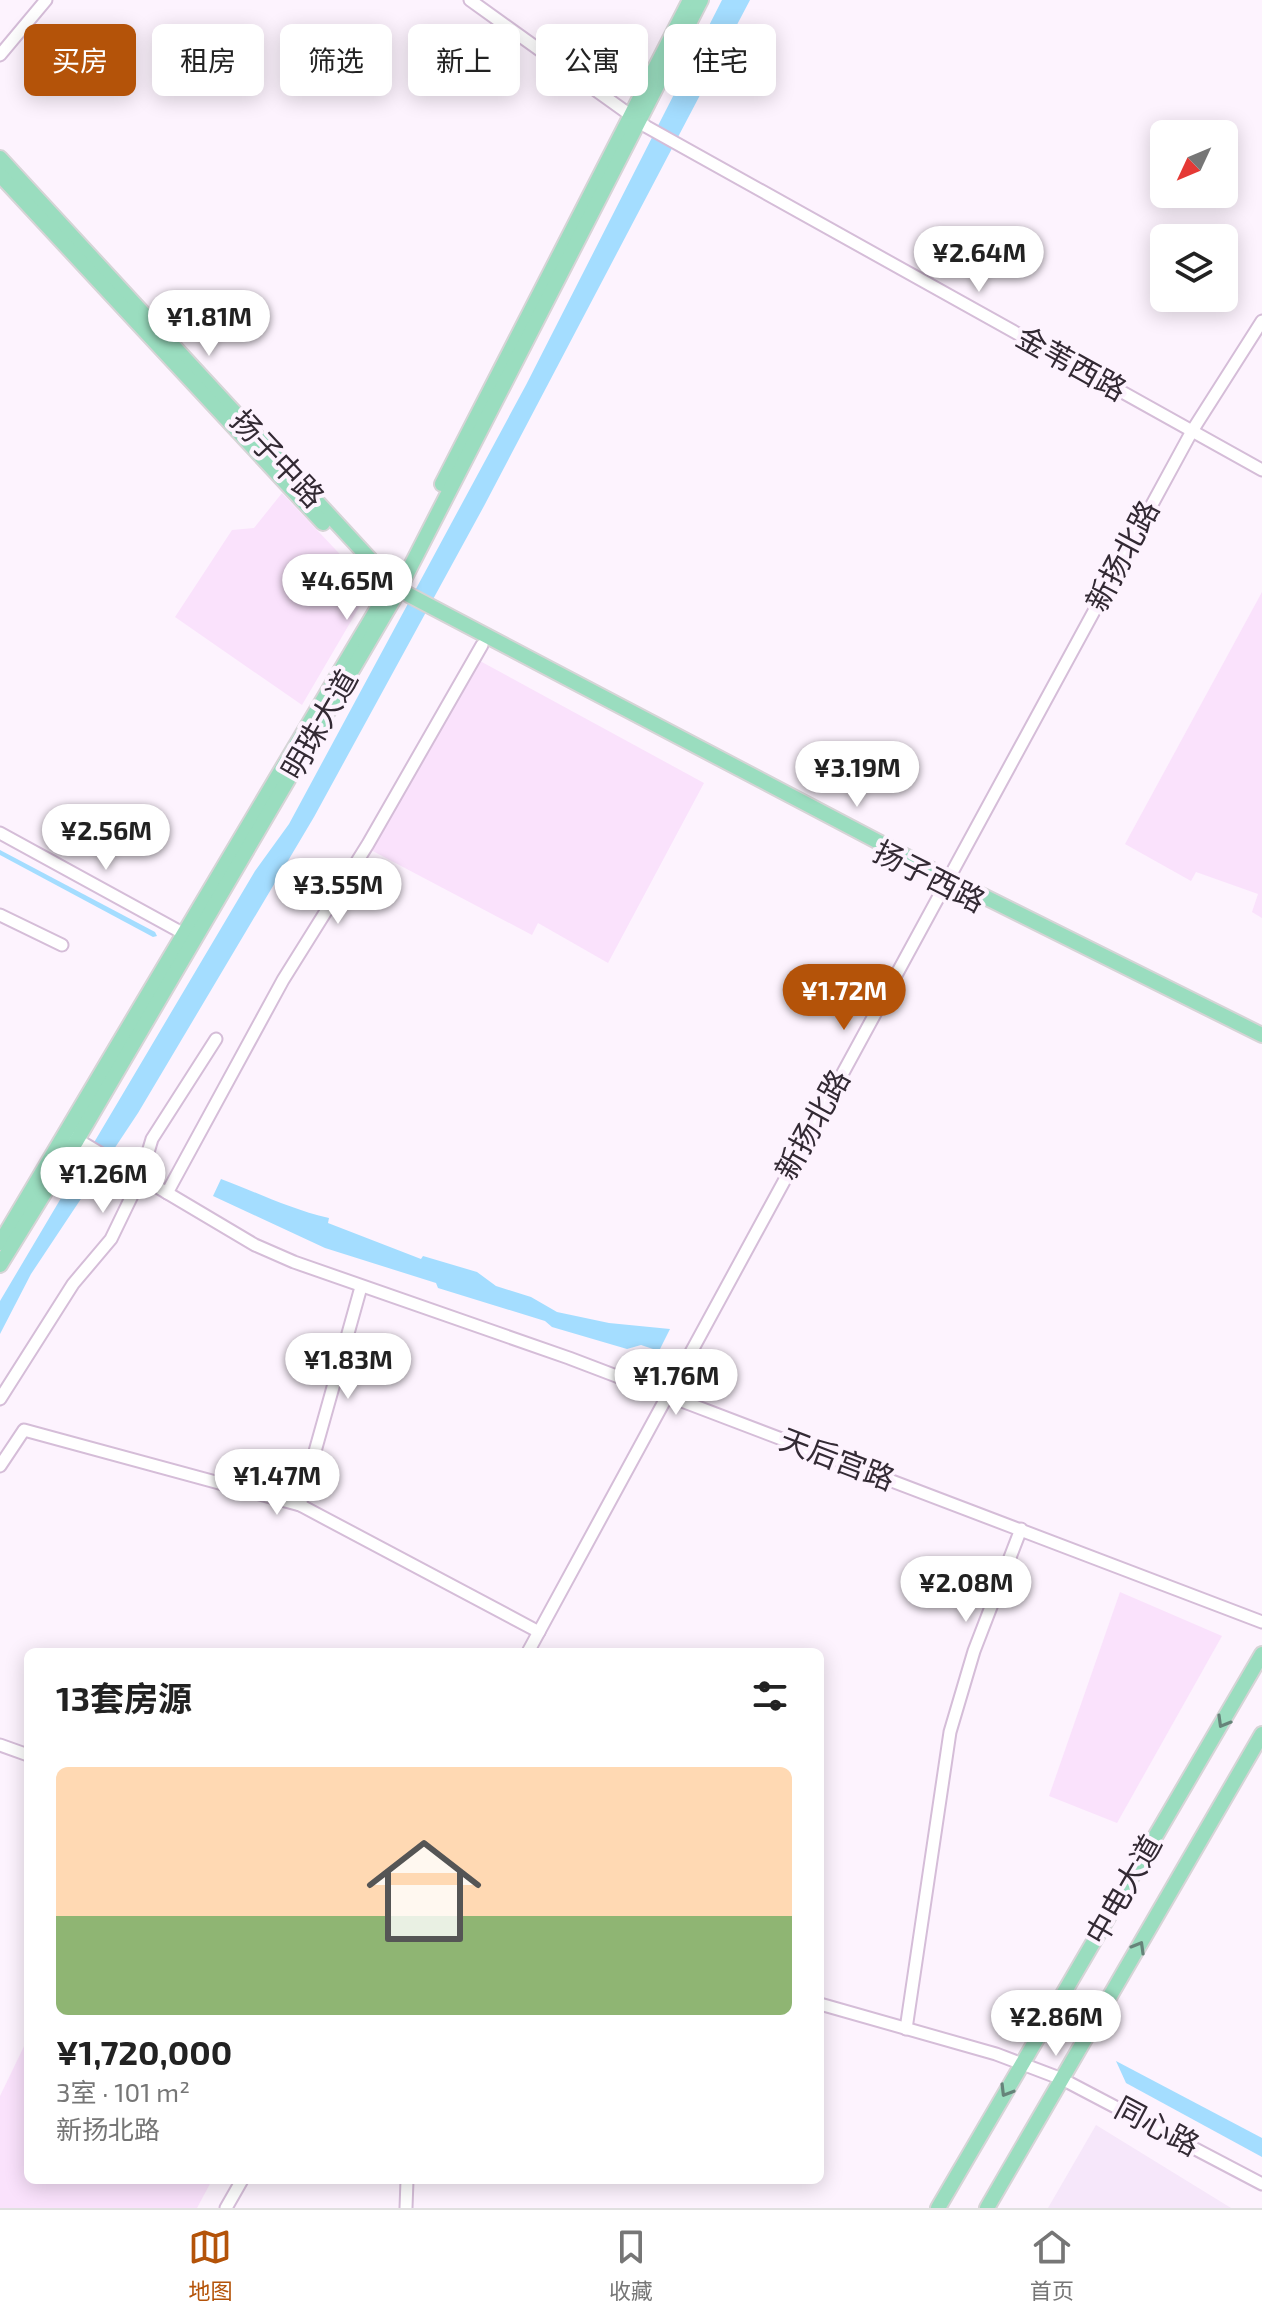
<!DOCTYPE html>
<html lang="zh">
<head>
<meta charset="utf-8">
<style>
  :root { --surface:#fff; --page:#f6f6f6; --text:#222; --muted:#767676; --line:#e0e0e0; --accent:#b45309 }
  body { margin:0; font-family:"Exo 2","Noto Sans SC",sans-serif; background:var(--page); color:var(--text); height:100vh; display:flex; flex-direction:column; font-size:30px; white-space:nowrap }
  * { box-sizing:border-box; margin:0 }
  p { font-size:26px; color:var(--muted) }
  .icon { flex:none; width:44px; height:44px; fill:none; stroke:currentColor; stroke-width:2; stroke-linecap:round; stroke-linejoin:round }
  .map { position:relative; flex:1; overflow:hidden }
  .side { position:absolute; left:24px; top:1648px; width:800px; height:536px; display:flex; flex-direction:column; background:var(--surface); border-radius:12px; box-shadow:0 4px 20px #0003 }
  .side>* { flex:none }
  .banner { position:absolute; left:24px; top:24px; width:800px; height:72px; display:flex; gap:16px }
  .needle { width:52px; rotate:226deg }
  .buttons { position:absolute; left:1150px; top:120px; display:grid; gap:16px }
  .buttons a { display:grid; place-items:center; width:88px; height:88px; border-radius:12px; background:var(--surface); box-shadow:0 4px 20px #0003; font-size:40px }
  .price { position:absolute; translate:-50% -68px; padding:0 18px; border-radius:28px; background:#fff; color:#222; font-size:26px; line-height:52px; filter:drop-shadow(0 2px 4px #0008) }
  .price::after { content:''; position:absolute; left:50%; top:48px; width:24px; height:18px; margin-left:-12px; background:inherit; clip-path:polygon(0 0,100% 0,50% 100%) }
  .price.current { background:var(--accent); color:#fff }
  ul { padding:0; list-style:none }
  li { display:grid; align-content:center; gap:16px; height:424px; padding:0 32px }
  li span { display:grid; place-items:center; height:248px; border-radius:12px; color:#555 }
  li>.icon { margin-inline-start:auto }
  span .icon { width:144px; height:144px; fill:#fffc; stroke-width:1 }
  li b { font-size:34px }
  h2 { display:flex; justify-content:space-between; align-items:center; height:96px; padding:0 32px; font-size:34px }
  .chip { padding:0 28px; border-radius:12px; background:var(--surface); box-shadow:0 4px 20px #0003; font-size:28px; line-height:72px }
  .chip.current { background:var(--accent); color:#fff }
  .tab-bar { display:flex; justify-content:space-around; align-items:center; height:112px; border-top:2px solid var(--line); background:var(--surface); font-size:22px; color:var(--muted) }
  .tab-bar a { display:grid; justify-items:center; gap:4px }
  .tab-bar .current { color:var(--accent) }
  .map>svg:first-child { display:block }
  .built { fill:#fae2fc }
  .industrial { fill:#f6e7fa }
  .water { fill:#a4ddff }
  .lines { fill:none; stroke-linecap:round; stroke-linejoin:round }
  .minor-casing { stroke:#d5bdd8; stroke-width:15 }
  .major-casing { stroke:#d6d4d6; stroke-width:18 }
  .minor { stroke:#fff; stroke-width:11 }
  .major { stroke:#9addbf; stroke-width:14 }
  .oneway { stroke:#66847a }
  .labels { text-anchor:middle; stroke-width:8; stroke-linejoin:round; paint-order:stroke }
  .street-label { font-size:30px; fill:#332a34; stroke:#fdf3fe }
</style>
</head>
<body>
<div class="map">
<svg width="1262" height="2208" viewBox="0 0 1262 2208">
  <rect width="100%" height="100%" fill="#fdf3fe"/>
  <g class="built">
    <path d="M282,493L371,587L302,705L175,617L232,530L254,528Z"/>
    <path d="M1262,592V918L1252,912L1258,894L1196,872L1191,881L1125,844Z"/>
    <path d="M480,661L704,783L608,963L538,923L532,935L367,848Z"/>
    <path d="M1120,1592L1222,1636L1117,1823L1049,1796Z"/>
    <path d="M28,2038V2180H212L197,2208H0V2096Z"/>
  </g>
  <path class="industrial" d="M1096,2125L1231,2208H1048Z"/>
  <g class="water">
    <path d="M722,0H750L484,506L314,817L138,1113L31,1274L0,1334V1301L255,871L289,824L526,385Z"/>
    <path d="M0,850L155,932L157,936L153,937L0,855Z"/>
    <path d="M221,1179C259,1193 289,1209 329,1218L328,1223L421,1259L423,1256L477,1272L496,1286L531,1297L557,1312L609,1323L670,1329L659,1351L641,1345L627,1349L552,1327L545,1321L438,1288L436,1283L325,1248L213,1196Z"/>
    <path d="M1116,2061L1262,2138V2157L1126,2083Z"/>
  </g>
  <g class="lines">
    <defs>
      <g id="minor">
        <path d="M470,0L647,127L1262,470"/>
        <path d="M0,55L46,0"/>
        <path d="M0,833L188,936"/>
        <path d="M0,915L62,945"/>
        <path d="M73,1137L255,1245L294,1262L569,1358L1262,1622"/>
        <path d="M167,1193L283,980L368,844L482,645"/>
        <path d="M0,1399L73,1284L111,1239L140,1179L152,1139L216,1039"/>
        <path d="M0,1466L24,1430L300,1505L539,1632"/>
        <path d="M300,1505L361,1287"/>
        <path d="M528,1652L1192,431L1262,321"/>
        <path d="M0,1745L28,1755"/>
        <path d="M820,2004L996,2054L1062,2079L1262,2184"/>
        <path d="M906,2029L950,1732L974,1651L1021,1529"/>
        <path d="M226,2208L242,2180"/>
        <path d="M406,2208L407,2180"/>
      </g>
      <g id="major">
        <path d="M0,158L392,583L409,595L949,879L1262,1035"/>
        <path d="M0,175L323,523"/>
        <path d="M442,484L690,0"/>
        <path d="M0,1243L377,609"/>
        <path d="M0,1265L77,1140L395,597L701,0"/>
        <path d="M938,2208L1262,1654"/>
        <path d="M987,2208L1262,1734"/>
      </g>
    </defs>
    <use href="#minor" class="minor-casing"/>
    <use href="#major" class="major-casing"/>
    <use href="#minor" class="minor"/>
    <use href="#major" class="major"/>
  </g>
  <defs><path id="oneway-chevron" d="M-2-3.5L2.5 0L-2 3.5" fill="none" stroke-width="1.6" stroke-linecap="round" stroke-linejoin="round" transform="scale(2)"/></defs>
  <g class="oneway">
    <use href="#oneway-chevron" transform="translate(1223 1722) rotate(120)"/>
    <use href="#oneway-chevron" transform="translate(1139 1947) rotate(-60)"/>
    <use href="#oneway-chevron" transform="translate(1006 2091) rotate(121)"/>
  </g>
  <g class="labels">
    <g class="street-label">
      <text transform="translate(1071 364) rotate(29)" y="10">金苇西路</text>
      <text transform="translate(277 459) rotate(47)" y="10">扬子中路</text>
      <text transform="translate(1123 556) rotate(-62)" y="10">新扬北路</text>
      <text transform="translate(320 725) rotate(-60)" y="10">明珠大道</text>
      <text transform="translate(929 877) rotate(27)" y="10">扬子西路</text>
      <text transform="translate(813 1125) rotate(-61)" y="10">新扬北路</text>
      <text transform="translate(837 1460) rotate(21)" y="10">天后宫路</text>
      <text transform="translate(1124 1890) rotate(-60)" y="10">中电大道</text>
      <text transform="translate(1157 2127) rotate(28)" y="10">同心路</text>
    </g>
  </g>
</svg>
<div class="buttons">
<a><svg class="needle" viewBox="-14 -14 28 28"><path d="M0-13l5 13h-10z" fill="#e53935"/><path d="M0 13l5-13h-10z" fill="#767676"/></svg></a>
<a><svg class="icon" aria-label="layers" viewBox="0 0 24 24"><path d="M12 4l9 5-9 5-9-5zM3 14l9 5 9-5"/></svg></a>
</div>
<b class="price" style="left:979px;top:294px">¥2.64M</b>
<b class="price" style="left:209px;top:358px">¥1.81M</b>
<b class="price" style="left:347px;top:622px">¥4.65M</b>
<b class="price" style="left:857px;top:809px">¥3.19M</b>
<b class="price" style="left:106px;top:872px">¥2.56M</b>
<b class="price" style="left:338px;top:926px">¥3.55M</b>
<b class="price current" style="left:844px;top:1032px">¥1.72M</b>
<b class="price" style="left:103px;top:1215px">¥1.26M</b>
<b class="price" style="left:348px;top:1401px">¥1.83M</b>
<b class="price" style="left:676px;top:1417px">¥1.76M</b>
<b class="price" style="left:277px;top:1517px">¥1.47M</b>
<b class="price" style="left:966px;top:1624px">¥2.08M</b>
<b class="price" style="left:1056px;top:2058px">¥2.86M</b>
<div class="banner">
<a class="chip current">买房</a>
<a class="chip">租房</a>
<a class="chip">筛选</a>
<a class="chip">新上</a>
<a class="chip">公寓</a>
<a class="chip">住宅</a>
</div>
<section class="side">
<h2>13套房源<svg class="icon" aria-label="filters" viewBox="0 0 24 24"><path d="M4 7h16M4 17h16"/><circle cx="9" cy="7" r="2"/><circle cx="15" cy="17" r="2"/></svg></h2>
<ul>
<li><span style="background:linear-gradient(#ffd9b3 60%,#8fb573 0)"><svg class="icon" aria-label="home" viewBox="0 0 24 24"><path d="M3 11l9-7 9 7M6 9v11h12V9"/></svg></span><div><b>¥1,720,000</b><p>3室 · 101 m²</p><p>新扬北路</p></div></li>
</ul>
</section>
</div>
<nav class="tab-bar">
<a class="current"><svg class="icon" aria-label="map" viewBox="0 0 24 24"><path d="M3 6l6-2 6 2 6-2v14l-6 2-6-2-6 2zM9 4v14M15 6v14"/></svg>地图</a>
<a><svg class="icon" aria-label="saved" viewBox="0 0 24 24"><path d="M7 4h10v16l-5-4-5 4z"/></svg>收藏</a>
<a><svg class="icon" aria-label="home" viewBox="0 0 24 24"><path d="M3 11l9-7 9 7M6 9v11h12V9"/></svg>首页</a>
</nav>
</body>
</html>
